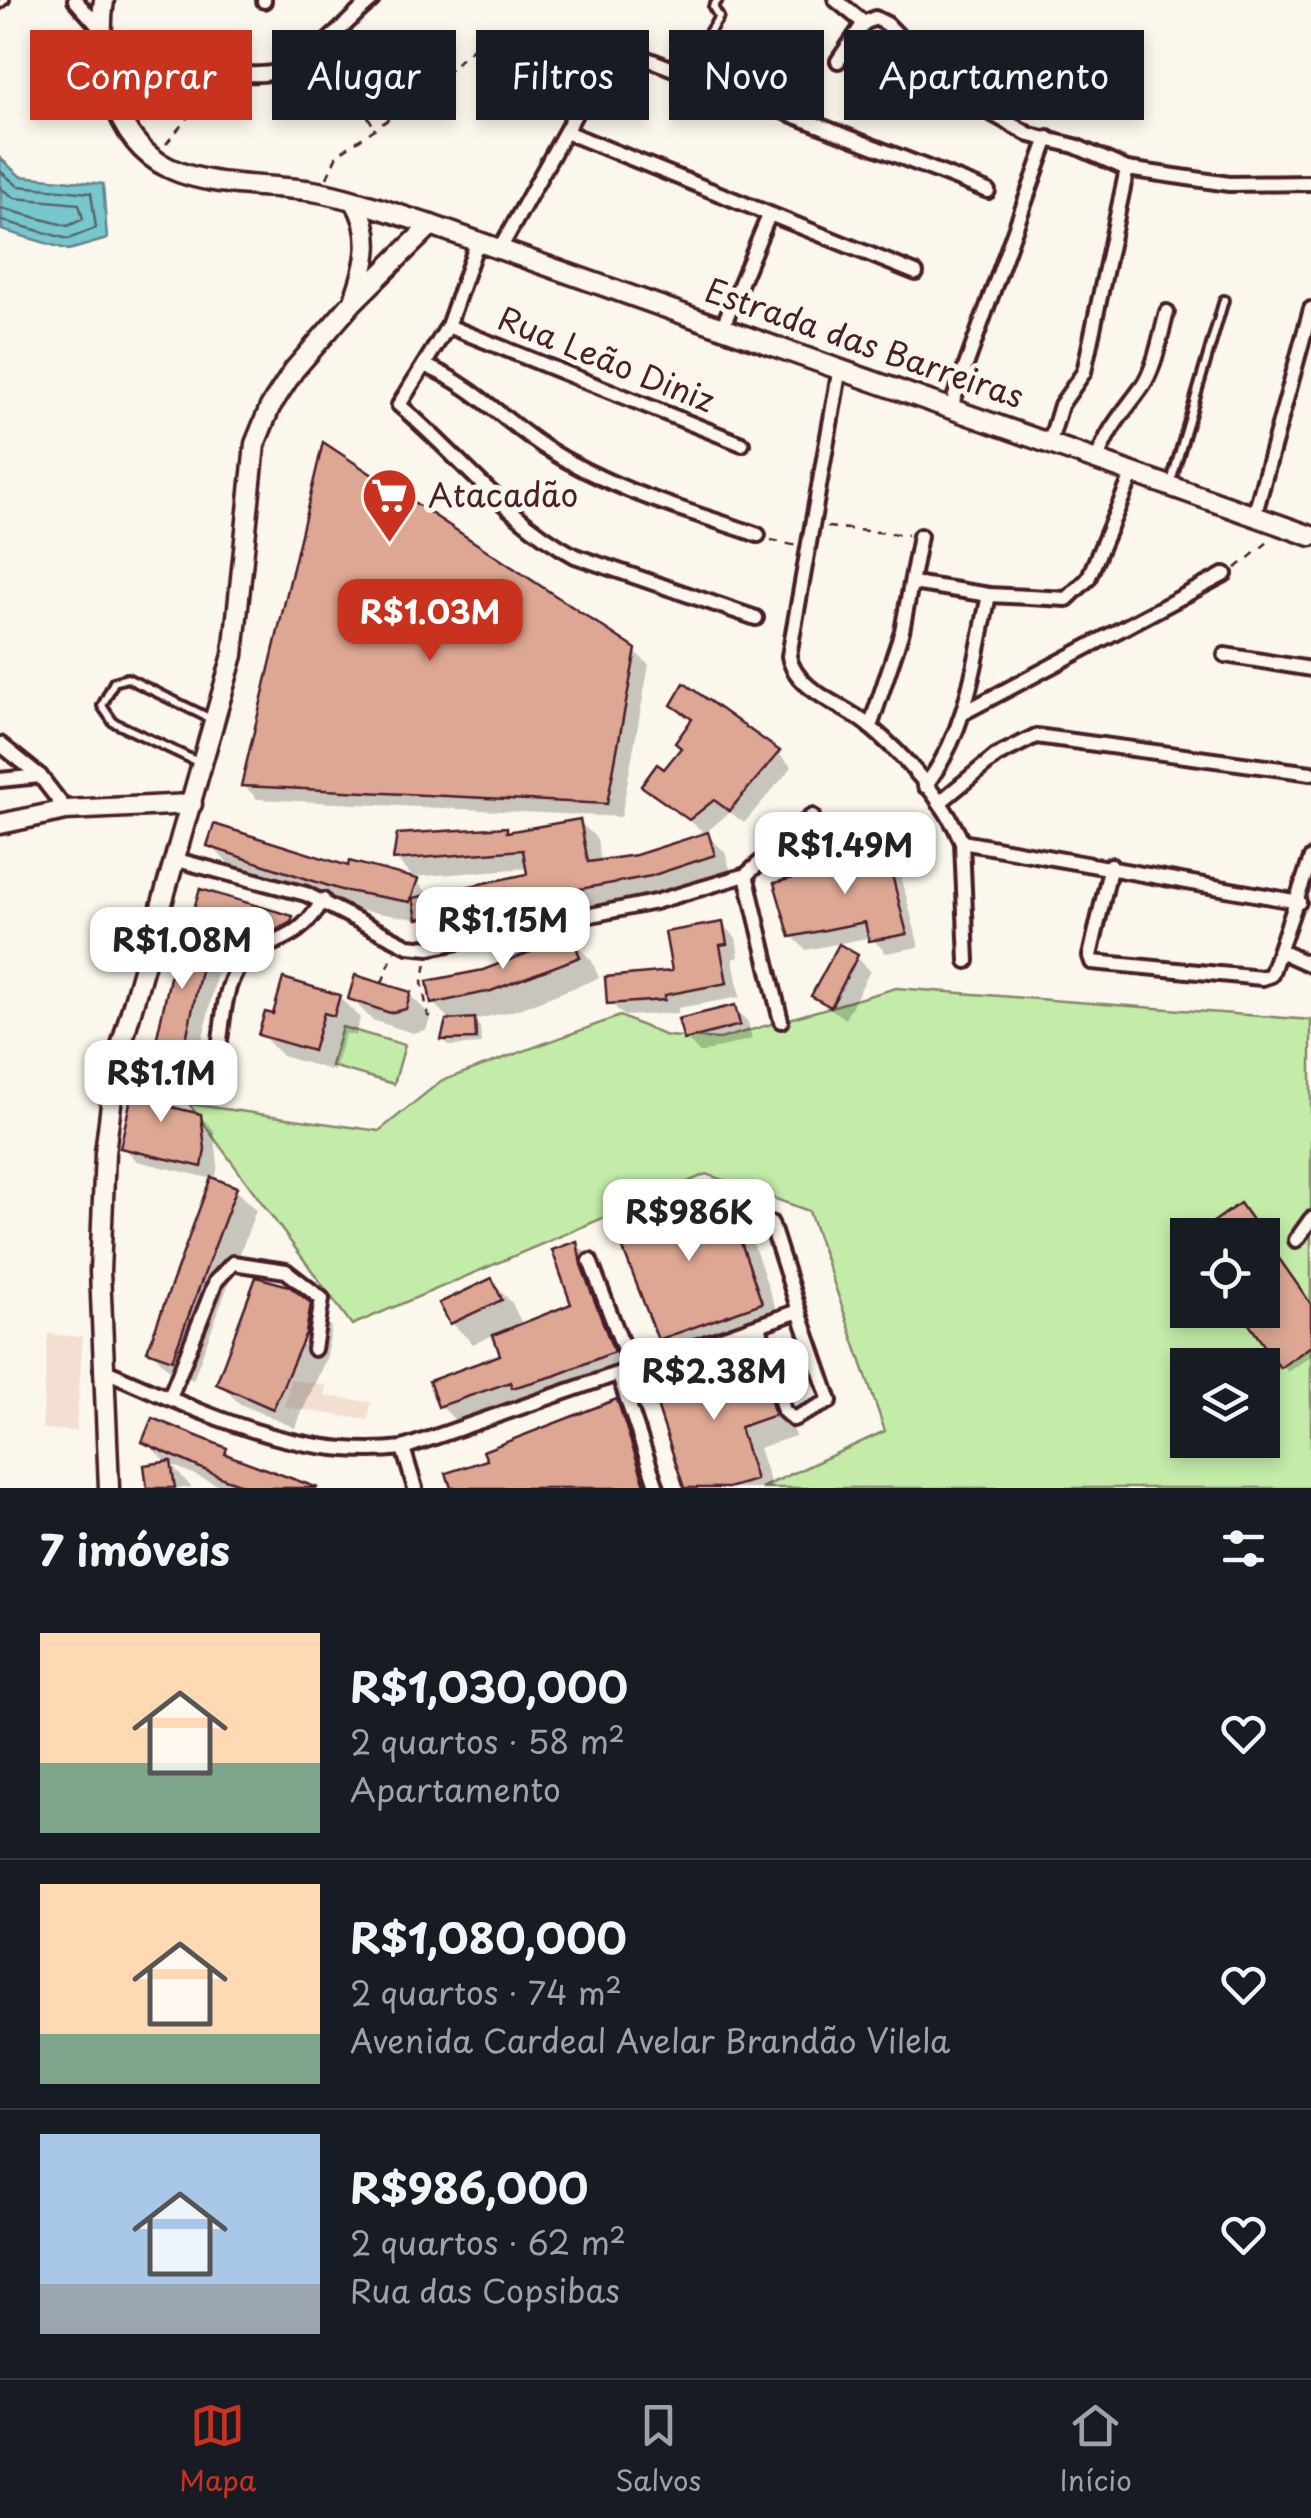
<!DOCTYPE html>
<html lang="pt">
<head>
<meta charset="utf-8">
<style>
  :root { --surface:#171b24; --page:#242831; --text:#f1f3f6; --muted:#9ea1a6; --line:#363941; --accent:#c8321e }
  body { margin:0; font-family:"Playpen Sans",sans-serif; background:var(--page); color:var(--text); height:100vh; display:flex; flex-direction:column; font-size:38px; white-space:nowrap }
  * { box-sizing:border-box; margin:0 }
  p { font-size:32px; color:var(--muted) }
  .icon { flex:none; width:55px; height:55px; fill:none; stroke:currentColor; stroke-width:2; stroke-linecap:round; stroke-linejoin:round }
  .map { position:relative; height:1488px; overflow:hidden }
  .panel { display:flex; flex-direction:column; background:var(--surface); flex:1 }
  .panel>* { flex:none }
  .top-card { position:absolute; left:30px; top:30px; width:1252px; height:90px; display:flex; gap:20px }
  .tools { position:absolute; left:1170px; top:1218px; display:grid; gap:20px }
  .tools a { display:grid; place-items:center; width:110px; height:110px; border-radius:0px; background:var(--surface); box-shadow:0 5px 15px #0003; font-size:50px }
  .price { position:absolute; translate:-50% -85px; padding:0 22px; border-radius:20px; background:#fff; color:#222; font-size:32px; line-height:65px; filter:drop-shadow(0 2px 5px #0008) }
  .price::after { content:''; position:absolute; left:50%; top:60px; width:30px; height:22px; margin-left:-15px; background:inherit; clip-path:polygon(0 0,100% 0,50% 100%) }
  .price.active { background:var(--accent); color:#fff }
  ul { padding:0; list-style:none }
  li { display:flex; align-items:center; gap:30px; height:250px; padding:0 40px }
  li+li { border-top:2px solid var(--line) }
  li span { display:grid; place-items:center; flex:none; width:280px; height:200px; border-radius:0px; color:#555 }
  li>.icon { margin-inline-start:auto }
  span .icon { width:120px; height:120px; fill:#fffc; stroke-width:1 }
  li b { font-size:42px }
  h2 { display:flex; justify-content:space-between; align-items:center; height:120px; padding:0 40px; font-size:42px }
  .tag { padding:0 35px; border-radius:0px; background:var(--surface); box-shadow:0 5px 15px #0003; font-size:35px; line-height:90px }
  .tag.active { background:var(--accent); color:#fff }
  .tab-bar { display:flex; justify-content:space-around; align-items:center; height:140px; border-top:2px solid var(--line); background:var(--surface); font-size:28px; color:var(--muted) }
  .tab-bar a { display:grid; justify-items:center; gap:5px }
  .tab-bar .active { color:var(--accent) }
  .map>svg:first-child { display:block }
  .built { fill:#f2dfd2 }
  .green { fill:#c2eca8; stroke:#86866a; stroke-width:2.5; fill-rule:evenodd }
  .water { fill:#77c8ce; stroke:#65848d; stroke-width:2.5 }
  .shadow { fill:#0003 }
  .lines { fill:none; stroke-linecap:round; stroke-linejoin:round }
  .shore { stroke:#5c636c; stroke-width:2.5 }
  .building { fill:#dda794; stroke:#4a1f2b; stroke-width:2.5 }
  .lane-casing { stroke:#4a1f2b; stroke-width:14 }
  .street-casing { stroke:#4a1f2b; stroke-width:20 }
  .secondary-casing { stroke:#4a1f2b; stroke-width:25 }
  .path { stroke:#4a1f2b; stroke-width:2.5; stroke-dasharray:8 8; stroke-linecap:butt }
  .lane { stroke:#fbf7ec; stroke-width:6 }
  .street { stroke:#fbf7ec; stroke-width:12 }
  .secondary { stroke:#fbf7ec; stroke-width:18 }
  .labels { text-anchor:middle; stroke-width:10; stroke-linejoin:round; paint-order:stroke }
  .street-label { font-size:32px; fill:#4a1f2b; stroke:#fbf7ec }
  .poi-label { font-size:32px; fill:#4a1f2b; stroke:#fbf7ec; text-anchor:start }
</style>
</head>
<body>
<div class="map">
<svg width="1311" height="1488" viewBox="0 0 1311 1488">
  <rect width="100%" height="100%" fill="#fbf7ec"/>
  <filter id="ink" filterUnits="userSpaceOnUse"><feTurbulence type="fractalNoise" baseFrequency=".01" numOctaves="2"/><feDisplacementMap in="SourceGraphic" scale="20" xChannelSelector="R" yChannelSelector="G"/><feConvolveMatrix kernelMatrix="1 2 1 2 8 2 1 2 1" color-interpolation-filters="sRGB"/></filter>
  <g filter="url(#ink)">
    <g class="built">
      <path d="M48,1334L83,1337L76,1431L42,1429Z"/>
      <path d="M290,1379L326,1385L325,1396L371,1402L368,1420L285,1407Z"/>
    </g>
    <g class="green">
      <path d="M896,988L1311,1020V1488H761L885,1431L809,1211L706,1174L352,1325L189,1104L379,1131L441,1081L620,1016L666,1036L720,1039ZM1188,1235H1262V1310H1188ZM1188,1365H1262V1440H1188Z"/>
      <path d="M342,1027L405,1045L394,1084L331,1066Z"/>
    </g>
    <path class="water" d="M0,158L20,176L103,184L107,239L69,250L2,230Z"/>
    <g class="shadow">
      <path d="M634,651L649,665L621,817L257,799L244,785Z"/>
      <path d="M674,704L778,753L792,767L744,823L730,812L705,833L645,785L665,773L684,748L693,722Z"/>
      <path d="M580,822L597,839L601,863L637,858L707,835L725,852L731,872L669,892L437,935L422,920L365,911L231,866L210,845L416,881L432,897L530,876L529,868L413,877L396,859L506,829L511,834Z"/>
      <path d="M883,846L897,860L919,947L886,953L871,937L806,950L792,936Z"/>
      <path d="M196,912L291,918L301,928L280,943L206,922Z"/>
      <path d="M722,924L736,938L739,957L733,959L740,997L678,1008V1013L624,1016L610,1002L675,973Z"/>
      <path d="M571,939L592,961L599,978L513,1011L473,1020L480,1027L481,1044L449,1046L443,1040L452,1022L433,1003Z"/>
      <path d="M207,940L221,954L197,1065L172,1060L158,1046Z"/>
      <path d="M857,957L870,971L845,1019L814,996Z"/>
      <path d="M410,995L431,1016L426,1030L413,1033L372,1020L351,998Z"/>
      <path d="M339,997L360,1018L355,1036L345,1033L334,1071L282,1056L261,1034L275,1017Z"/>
      <path d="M734,1008L748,1022L752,1039L700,1053L686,1039Z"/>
      <path d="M160,1074L174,1088L170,1109L200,1116L214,1130L218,1164L215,1181L235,1189L256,1210L193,1380L171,1372L150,1350L213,1179L137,1161L123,1147Z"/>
      <path d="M721,1190L742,1211L781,1324L681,1360L660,1339Z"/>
      <path d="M576,1243L598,1265L634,1373L576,1396L462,1427L441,1406L503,1357L495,1334L473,1344L452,1323L491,1281L512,1303L523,1326L575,1305Z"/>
      <path d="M1311,1305V1356L1288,1372L1242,1310Z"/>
      <path d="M308,1306L302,1345L307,1346L313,1308L331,1327L327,1356L295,1428L240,1404L219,1383Z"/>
      <path d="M757,1360L778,1381L795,1436L759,1448L772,1488H687Z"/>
      <path d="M616,1402L637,1423L659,1488H453Z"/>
      <path d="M145,1441L226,1450L235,1460L312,1488H224L172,1465L192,1488H149L168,1464Z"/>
    </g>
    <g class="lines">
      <g class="shore">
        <path d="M0,171L18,186L91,193L96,228L68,239L0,220"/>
        <path d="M0,188L15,198L79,204L83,219L68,226L0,208"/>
      </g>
    </g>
    <g class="building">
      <path d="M323,442L636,649L607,804L241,786Z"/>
      <path d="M684,683L780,751L729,811L714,800L689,820L641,786L657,764L664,769L681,748L675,743L692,719L671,705Z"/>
      <path d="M580,819L588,862L636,855L708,832L715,855L651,876L417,919L413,898L527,874L523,850L393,860L397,834L507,827V832Z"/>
      <path d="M214,824L348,866L349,861L418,879L410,902L341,890L207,846Z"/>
      <path d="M884,843L907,934L869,941L865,922L790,937L774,883L849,863L846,852Z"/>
      <path d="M200,889L293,916L291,922L269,934L193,912Z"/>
      <path d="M723,922L727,944L720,945L727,983L665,995V1000L607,1004L605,977L672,971L665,932Z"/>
      <path d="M180,932L208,938L183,1053L155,1046Z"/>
      <path d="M572,936L580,957L491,991L431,1004L427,981L483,970Z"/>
      <path d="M839,944L858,955L831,1007L811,996Z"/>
      <path d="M355,975L411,992L406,1009L390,1013L348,999Z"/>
      <path d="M283,978L340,995L334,1016L324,1013L313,1051L258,1035L265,1012L273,1014Z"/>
      <path d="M735,1005L740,1025L684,1040L678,1019Z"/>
      <path d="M475,1018L476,1039L441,1040L446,1020Z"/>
      <path d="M138,1066L162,1072L155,1103L201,1114L205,1149L202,1167L120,1148Z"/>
      <path d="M211,1177L237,1187L172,1360L147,1351Z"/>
      <path d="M722,1187L762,1303L658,1340L615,1228Z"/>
      <path d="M1240,1203L1311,1304V1346L1280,1368L1239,1310H1262V1235H1195Z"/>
      <path d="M577,1241L581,1265L614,1352L554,1376L512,1388L510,1382L438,1407L429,1381L500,1355L493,1335L571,1304L552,1250Z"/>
      <path d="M256,1277L289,1286L311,1303L306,1333L273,1409L216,1384Z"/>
      <path d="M492,1278L502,1300L450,1324L439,1303Z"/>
      <path d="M758,1357L775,1415L740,1427L756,1480L728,1488H684L652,1390Z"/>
      <path d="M617,1399L646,1488H451L446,1473L487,1460L483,1451Z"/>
      <path d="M152,1418L227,1448L225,1454L318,1488H252L225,1479L142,1442Z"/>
      <path d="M171,1461L175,1488H147L144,1465Z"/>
    </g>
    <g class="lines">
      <defs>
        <g id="lane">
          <path d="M0,4L5,0"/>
          <path d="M683,72L719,17L713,7L718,0"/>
          <path d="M1171,482L1224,300"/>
          <path d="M202,764L113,722L102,706L114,682L127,678L211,719"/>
        </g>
        <g id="street">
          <path d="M75,0L100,28"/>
          <path d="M264,0V1"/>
          <path d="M836,0L864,23"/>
          <path d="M838,61L864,23L875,18L887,24L955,93L1030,135L1075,146L1127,169L1229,184L1311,183"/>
          <path d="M202,89L209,77C230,70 250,77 271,73C312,66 341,25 372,0"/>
          <path d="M566,132L916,273"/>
          <path d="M478,240L448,326L399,405C458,454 506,519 575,556L756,618"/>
          <path d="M501,247L607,57L627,51L988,191"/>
          <path d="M448,326L742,444"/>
          <path d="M723,326L769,215"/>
          <path d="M426,366C474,386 504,421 546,448C611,490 686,510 758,535"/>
          <path d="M840,368L789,656C795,691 845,705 869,726C905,756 944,800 962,842L967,961"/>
          <path d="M951,407L1048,138"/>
          <path d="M1050,442L1061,405L1084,372L1127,169"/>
          <path d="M1097,460C1109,426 1122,415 1142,387C1156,366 1160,336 1167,312"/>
          <path d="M1254,517L1311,309"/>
          <path d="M913,583L989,595L1067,599L1088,579L1132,475"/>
          <path d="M1225,655L1311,669"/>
          <path d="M963,713L1225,574"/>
          <path d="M870,727L902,631L920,536"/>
          <path d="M0,744L40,776L66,810"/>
          <path d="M0,780L40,776"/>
          <path d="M925,786C968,731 975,660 989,595"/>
          <path d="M939,803L996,756L1036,736L1311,773"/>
          <path d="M962,842L1299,902"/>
          <path d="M177,860L306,894L408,946L429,948L655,902L746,875L812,816"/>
          <path d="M1111,865L1090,956L1092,962L1262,978L1271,975L1311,858"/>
          <path d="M746,875L781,1021"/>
          <path d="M1282,952L1311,965"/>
          <path d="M218,1053C223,1027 223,989 238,968C261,935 293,952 323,900"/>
          <path d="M1296,1240L1311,1219"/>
          <path d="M590,1261L632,1370"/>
          <path d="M759,1326L784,1411L793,1419L830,1401L799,1311"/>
          <path d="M101,1369C198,1410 296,1461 403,1448L799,1311L771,1223"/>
          <path d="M619,1375L657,1488"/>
          <path d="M170,1397L216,1281L233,1263L286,1271L322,1299L314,1349"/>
          <path d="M403,1448L415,1488"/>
        </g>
        <g id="secondary">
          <path d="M104,0C95,56 111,141 169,168C211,188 268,184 313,191C353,198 392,213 431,225L1311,536"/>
          <path d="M355,297C367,263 374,234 355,202"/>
          <path d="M0,824L66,810L192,804"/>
          <path d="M109,1488L100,1271L105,1153L116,1064L233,655L255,444L270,407L294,370L353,302L431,225"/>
        </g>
      </defs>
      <use href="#lane" class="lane-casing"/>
      <use href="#street" class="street-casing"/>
      <use href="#secondary" class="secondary-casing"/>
      <g class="path">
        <path d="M352,89L374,127"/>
        <path d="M166,144L202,100"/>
        <path d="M327,178L337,155L411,104L479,43"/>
        <path d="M827,527L908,535"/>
        <path d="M771,540L797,546"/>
        <path d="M1236,568L1273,538"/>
        <path d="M426,964L422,982L428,1016L439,1018"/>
        <path d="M382,983L394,952"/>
      </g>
      <use href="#lane" class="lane"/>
      <use href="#street" class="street"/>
      <use href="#secondary" class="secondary"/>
    </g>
  </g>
  <defs>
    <symbol id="supermarket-pin" viewBox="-11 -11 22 30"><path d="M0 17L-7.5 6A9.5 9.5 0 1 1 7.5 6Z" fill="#c8321e" stroke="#fbf7ec"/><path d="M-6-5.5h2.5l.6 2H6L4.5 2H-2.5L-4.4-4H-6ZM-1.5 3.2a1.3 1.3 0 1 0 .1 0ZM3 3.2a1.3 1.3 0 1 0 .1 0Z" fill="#fff"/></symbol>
  </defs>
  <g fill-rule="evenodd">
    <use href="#supermarket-pin" x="358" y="464" width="63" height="86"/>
  </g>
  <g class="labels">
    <g class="street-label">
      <text transform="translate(864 344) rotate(19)" y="11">Estrada das Barreiras</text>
      <text transform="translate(606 360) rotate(22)" y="11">Rua Leão Diniz</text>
    </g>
    <g class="poi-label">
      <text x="428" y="507">Atacadão</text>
    </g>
  </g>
</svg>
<div class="tools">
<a><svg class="icon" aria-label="locate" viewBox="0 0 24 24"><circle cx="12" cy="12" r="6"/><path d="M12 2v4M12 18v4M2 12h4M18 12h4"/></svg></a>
<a><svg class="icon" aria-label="layers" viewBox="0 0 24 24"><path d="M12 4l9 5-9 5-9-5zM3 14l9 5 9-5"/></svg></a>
</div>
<b class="price active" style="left:430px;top:664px">R$1.03M</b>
<b class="price" style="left:845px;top:897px">R$1.49M</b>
<b class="price" style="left:503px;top:972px">R$1.15M</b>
<b class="price" style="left:182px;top:992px">R$1.08M</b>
<b class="price" style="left:161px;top:1125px">R$1.1M</b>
<b class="price" style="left:689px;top:1264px">R$986K</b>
<b class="price" style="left:714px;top:1423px">R$2.38M</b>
<div class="top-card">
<a class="tag active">Comprar</a>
<a class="tag">Alugar</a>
<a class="tag">Filtros</a>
<a class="tag">Novo</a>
<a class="tag">Apartamento</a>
</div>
</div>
<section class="panel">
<h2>7 imóveis<svg class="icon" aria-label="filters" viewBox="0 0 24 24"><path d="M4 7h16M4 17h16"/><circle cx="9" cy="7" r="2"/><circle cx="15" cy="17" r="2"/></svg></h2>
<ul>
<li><span style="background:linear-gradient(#ffd9b3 65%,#7fa58c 0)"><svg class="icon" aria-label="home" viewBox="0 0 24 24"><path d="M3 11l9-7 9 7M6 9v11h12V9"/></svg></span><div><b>R$1,030,000</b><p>2 quartos · 58 m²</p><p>Apartamento</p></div><svg class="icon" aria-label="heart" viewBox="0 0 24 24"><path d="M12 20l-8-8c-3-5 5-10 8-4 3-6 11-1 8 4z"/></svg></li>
<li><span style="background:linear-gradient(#ffd9b3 75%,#7fa58c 0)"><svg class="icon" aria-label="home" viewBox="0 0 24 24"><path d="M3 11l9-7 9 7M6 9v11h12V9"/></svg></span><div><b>R$1,080,000</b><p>2 quartos · 74 m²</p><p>Avenida Cardeal Avelar Brandão Vilela</p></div><svg class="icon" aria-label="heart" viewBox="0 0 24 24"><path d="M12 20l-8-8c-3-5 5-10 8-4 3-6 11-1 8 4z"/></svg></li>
<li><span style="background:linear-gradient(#a9c7e8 75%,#9aa5b1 0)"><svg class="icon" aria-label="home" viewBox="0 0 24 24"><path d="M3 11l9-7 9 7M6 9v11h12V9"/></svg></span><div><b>R$986,000</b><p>2 quartos · 62 m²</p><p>Rua das Copsibas</p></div><svg class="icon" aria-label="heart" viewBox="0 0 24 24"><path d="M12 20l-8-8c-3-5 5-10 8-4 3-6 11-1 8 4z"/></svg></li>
</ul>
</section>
<nav class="tab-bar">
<a class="active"><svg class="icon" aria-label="map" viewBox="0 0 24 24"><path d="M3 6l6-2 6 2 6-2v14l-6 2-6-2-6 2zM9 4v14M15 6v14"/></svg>Mapa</a>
<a><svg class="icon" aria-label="saved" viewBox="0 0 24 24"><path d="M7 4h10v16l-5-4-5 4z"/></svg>Salvos</a>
<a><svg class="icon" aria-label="home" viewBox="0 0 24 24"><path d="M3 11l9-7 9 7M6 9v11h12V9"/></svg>Início</a>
</nav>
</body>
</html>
